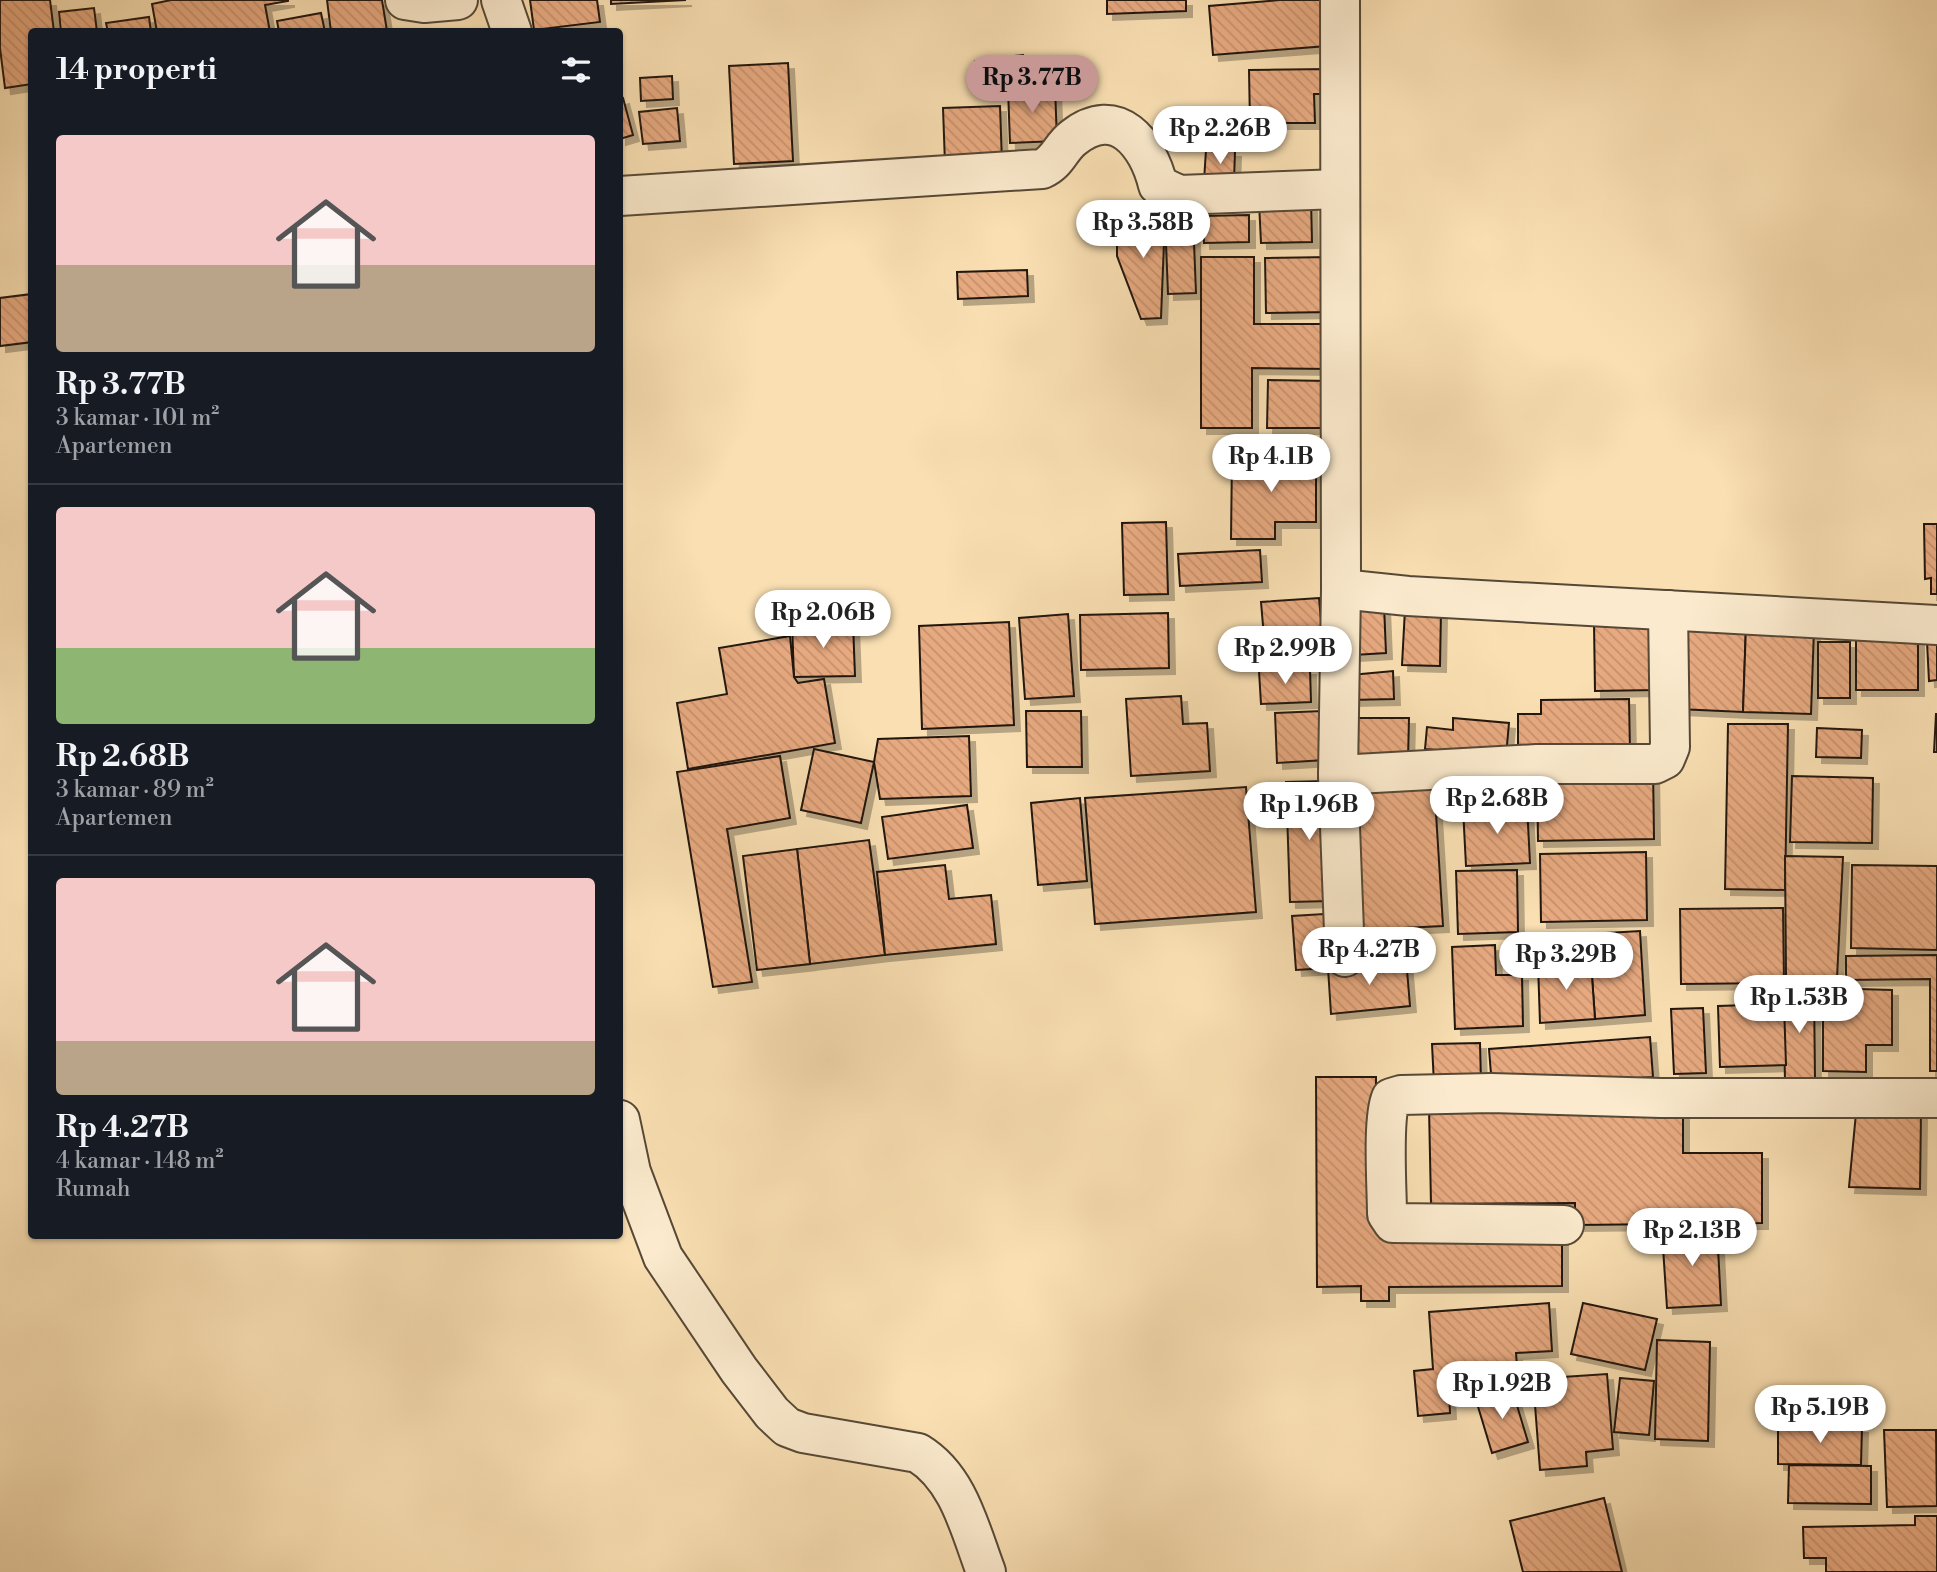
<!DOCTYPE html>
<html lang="id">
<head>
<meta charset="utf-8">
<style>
  :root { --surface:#171b24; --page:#20242c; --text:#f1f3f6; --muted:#9ea1a6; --line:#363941; --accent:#c59692 }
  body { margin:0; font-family:"Libre Bodoni",serif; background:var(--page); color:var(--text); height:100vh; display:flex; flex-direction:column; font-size:26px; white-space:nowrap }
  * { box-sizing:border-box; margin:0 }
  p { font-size:23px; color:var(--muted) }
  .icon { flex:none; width:38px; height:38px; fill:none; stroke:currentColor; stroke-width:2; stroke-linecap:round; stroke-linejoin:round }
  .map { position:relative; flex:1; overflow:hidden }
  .panel { position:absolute; left:28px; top:28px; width:595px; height:1211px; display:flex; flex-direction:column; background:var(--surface); border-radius:7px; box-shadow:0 2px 5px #0004 }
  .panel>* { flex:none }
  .price { position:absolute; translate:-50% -60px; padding:0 16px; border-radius:24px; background:#fff; color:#222; font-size:23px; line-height:46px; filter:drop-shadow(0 2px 4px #0008) }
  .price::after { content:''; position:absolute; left:50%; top:42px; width:21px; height:16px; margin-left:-10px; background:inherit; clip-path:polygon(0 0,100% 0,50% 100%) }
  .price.active { background:var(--accent); color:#111 }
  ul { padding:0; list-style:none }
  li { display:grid; align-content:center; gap:14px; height:371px; padding:0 28px }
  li+li { border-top:2px solid var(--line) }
  li span { display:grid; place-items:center; height:217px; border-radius:7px; color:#555 }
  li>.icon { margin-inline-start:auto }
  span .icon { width:126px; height:126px; fill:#fffc; stroke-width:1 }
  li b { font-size:30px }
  h2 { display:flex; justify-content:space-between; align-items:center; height:84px; padding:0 28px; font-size:30px }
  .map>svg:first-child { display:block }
  .building { fill:url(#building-back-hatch); stroke:#20150d; stroke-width:2; filter:url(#shadow) }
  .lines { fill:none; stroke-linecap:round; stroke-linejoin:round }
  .minor-casing { stroke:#564836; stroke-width:42 }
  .minor { stroke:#fbeacd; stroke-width:38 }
</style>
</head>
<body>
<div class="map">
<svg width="1937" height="1572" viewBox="0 0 1937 1572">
  <defs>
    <pattern id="building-back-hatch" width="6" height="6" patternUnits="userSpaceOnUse" patternTransform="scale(1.75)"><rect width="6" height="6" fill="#e7a980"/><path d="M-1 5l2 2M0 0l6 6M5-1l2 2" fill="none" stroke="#c6916d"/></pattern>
    <filter id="shadow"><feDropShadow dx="6" dy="6" stdDeviation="0" flood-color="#0004"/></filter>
  </defs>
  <rect width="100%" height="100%" fill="#f9dfb2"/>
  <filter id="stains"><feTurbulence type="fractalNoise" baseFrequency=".00286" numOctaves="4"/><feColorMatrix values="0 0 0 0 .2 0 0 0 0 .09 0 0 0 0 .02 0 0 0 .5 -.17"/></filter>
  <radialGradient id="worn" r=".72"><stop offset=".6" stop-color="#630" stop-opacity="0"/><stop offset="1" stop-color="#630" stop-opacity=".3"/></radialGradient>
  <g class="building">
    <path d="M0,0H50L54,32H32V84L5,88L0,48Z"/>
    <path d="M171,0H288V1L265,5L270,32H157L152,4Z"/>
    <path d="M327,0H382L387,31L331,32Z"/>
    <path d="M530,0H597L600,22L534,30Z"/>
    <path d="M611,0H686L611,4Z"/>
    <path d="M1107,0H1186V11L1107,14Z"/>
    <path d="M1280,0H1323L1327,46L1213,55L1209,6Z"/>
    <path d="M94,8L97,32H61L59,12Z"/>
    <path d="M321,13L325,32H279L277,21Z"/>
    <path d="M149,17L151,32H108L106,23Z"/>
    <path d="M1023,55L1025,72L977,79L975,61Z"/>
    <path d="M788,63L793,161L734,164L729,66Z"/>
    <path d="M1332,69V94H1314L1315,123H1250L1249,70Z"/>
    <path d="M672,76L673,99L641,101L640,78Z"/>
    <path d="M1055,87L1057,141L1010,143L1008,89Z"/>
    <path d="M623,98L633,135L620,139V99Z"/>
    <path d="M1000,106L1002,162L945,164L943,108Z"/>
    <path d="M677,108L680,141L643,144L639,112Z"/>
    <path d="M1206,150L1235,151L1234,181H1204Z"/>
    <path d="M1311,200L1312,242L1261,243L1259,202Z"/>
    <path d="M1117,213L1165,218L1161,318L1141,319L1117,256Z"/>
    <path d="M1249,215V242L1204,243L1203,216Z"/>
    <path d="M1193,217L1196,293L1168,294L1165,218Z"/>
    <path d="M1201,257H1254V324H1331L1330,369L1252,368V428H1201Z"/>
    <path d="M1331,257L1332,312L1266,313L1265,258Z"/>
    <path d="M1027,270L1028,296L958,299L957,272Z"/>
    <path d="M32,294V342L0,346V298Z"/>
    <path d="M1268,380L1330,381V428H1267Z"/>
    <path d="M1232,456L1316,457V522H1275V539H1231Z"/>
    <path d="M1166,522L1168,594L1124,595L1122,523Z"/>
    <path d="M1924,524H1937V594H1931V578L1925,579Z"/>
    <path d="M1260,550L1262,582L1180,586L1178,554Z"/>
    <path d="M1319,598L1323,643L1265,649L1261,602Z"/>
    <path d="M1384,605L1386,653L1354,655L1353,606Z"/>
    <path d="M1405,609L1441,611L1440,666L1402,665Z"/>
    <path d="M1168,613L1169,668L1081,670L1080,615Z"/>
    <path d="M1068,614L1074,696L1025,699L1019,618Z"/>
    <path d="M1655,621L1656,690L1595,691L1594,622Z"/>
    <path d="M1009,622L1014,725L922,729L919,626Z"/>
    <path d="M853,623L855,676L794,677L792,624Z"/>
    <path d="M1680,623L1746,625L1743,712L1678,709Z"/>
    <path d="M1746,625L1814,629L1811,714L1743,712Z"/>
    <path d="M790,636L794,677L798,683L824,679L835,743L688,769L677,703L727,694L719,648Z"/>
    <path d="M1856,637L1918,638V690H1856Z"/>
    <rect x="1818" y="642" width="32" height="56"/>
    <path d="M1927,642H1937V680L1929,681Z"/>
    <path d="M1310,669L1311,702L1261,704L1259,671Z"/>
    <path d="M1393,671L1394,699L1350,700L1351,675Z"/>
    <path d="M1181,696L1183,724L1207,723L1210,771L1131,776L1126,699Z"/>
    <path d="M1629,699L1630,751L1518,753V714H1541V700Z"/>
    <path d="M1026,711H1081L1082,767H1027Z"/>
    <path d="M1322,711L1325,760L1277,763L1275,713Z"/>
    <path d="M1936,714H1937V752H1934Z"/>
    <path d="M1351,718H1409L1408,760L1352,761Z"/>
    <path d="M1453,718L1509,723L1506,756L1425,749L1427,727L1453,730Z"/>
    <path d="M1728,724H1788L1785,890L1725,889Z"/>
    <path d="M1817,728L1862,730L1861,758L1816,757Z"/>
    <path d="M969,736L971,796L880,799L874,762L878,739Z"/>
    <path d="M814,749L874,762L861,823L801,810Z"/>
    <path d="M780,756L790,818L727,829L752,982L713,987L677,772Z"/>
    <path d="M1653,766L1654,839L1538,841L1537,768Z"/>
    <path d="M1792,776L1873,778L1872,843L1790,842Z"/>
    <path d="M1327,781L1331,901L1290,902L1286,782Z"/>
    <path d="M1434,781L1443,926L1362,930L1353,785Z"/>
    <path d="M1246,787L1256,912L1095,924L1085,798Z"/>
    <path d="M1080,798L1087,881L1038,885L1031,803Z"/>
    <path d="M967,805L973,848L888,859L882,817Z"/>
    <path d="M1527,805L1530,863L1466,866L1463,808Z"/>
    <path d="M869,840L885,955L810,964L797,849Z"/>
    <path d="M797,849L810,964L757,970L743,856Z"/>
    <path d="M1646,852L1647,920L1541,922L1540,854Z"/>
    <path d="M1785,856L1843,857L1837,978L1786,976Z"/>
    <path d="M945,865L949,899L991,895L996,944L885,955L877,872Z"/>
    <path d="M1852,865L1937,866V950L1851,948Z"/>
    <path d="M1517,870L1518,932L1458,934L1456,871Z"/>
    <path d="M1783,908L1784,983L1681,984L1680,909Z"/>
    <path d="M1324,914L1328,968L1296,970L1292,916Z"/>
    <path d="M1640,931L1645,1015L1595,1019L1589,934Z"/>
    <path d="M1495,945L1496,975H1522L1523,1026L1455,1029L1452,947Z"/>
    <path d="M1937,955V1071H1930V979L1846,980V956Z"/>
    <path d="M1406,958L1410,1006L1331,1014L1328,968Z"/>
    <path d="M1591,962L1595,1019L1540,1023L1538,964Z"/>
    <path d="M1823,988L1892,990V1045H1866V1072L1823,1071Z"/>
    <path d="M1814,990L1815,1080H1785L1783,991Z"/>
    <path d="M1784,1004L1786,1065L1720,1067L1718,1006Z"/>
    <path d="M1703,1008L1706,1073L1674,1074L1671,1009Z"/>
    <path d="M1650,1037L1653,1077L1492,1087L1489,1049Z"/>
    <path d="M1480,1043L1481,1082L1434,1084L1432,1044Z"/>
    <path d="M1316,1077H1376L1375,1231L1562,1230V1286L1389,1287V1301H1361V1286L1317,1287Z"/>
    <path d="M1429,1107L1683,1114V1153H1762V1223L1575,1225V1203L1431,1204Z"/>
    <path d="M1921,1112L1920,1189L1849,1187L1856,1113Z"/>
    <path d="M1717,1229L1721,1305L1667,1308L1662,1232Z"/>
    <path d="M1549,1303L1552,1351L1516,1353L1517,1366L1449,1392L1450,1413L1418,1416L1414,1371L1433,1369L1429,1312Z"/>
    <path d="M1583,1303L1657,1319L1645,1370L1571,1354Z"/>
    <path d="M1657,1340L1710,1342L1708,1441L1655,1439Z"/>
    <path d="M1607,1374L1613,1449L1586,1452L1587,1466L1540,1470L1533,1379Z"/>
    <path d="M1620,1378L1654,1381L1649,1435L1614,1432Z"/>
    <path d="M1512,1389L1528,1442L1492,1453L1476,1400Z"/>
    <path d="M1778,1426L1862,1427L1861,1465L1778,1464Z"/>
    <path d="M1884,1430H1936L1937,1506L1887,1507Z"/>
    <path d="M1789,1465L1871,1466V1504L1788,1503Z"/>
    <path d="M1604,1498L1622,1572H1523L1510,1521Z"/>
    <path d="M1915,1516H1937V1572H1826V1558H1804L1803,1527L1915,1525Z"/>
  </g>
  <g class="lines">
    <defs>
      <g id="minor">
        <path d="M405,0L424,3L458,0"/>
        <path d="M501,0L512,32"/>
        <path d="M1340,0L1341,589L1338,775L1345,957"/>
        <path d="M620,196L1042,169C1058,162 1060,148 1073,138C1117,103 1148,144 1158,185L1179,195L1340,189"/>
        <path d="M1341,589L1408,596L1937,625"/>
        <path d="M1338,775L1537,764H1655L1665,759L1670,747L1668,610"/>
        <path d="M620,1120L631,1172L663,1257L739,1370L772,1413L787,1427L803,1433L918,1453C959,1478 970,1530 986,1572"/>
        <path d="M1564,1225L1393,1223L1387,1214C1387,1189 1382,1119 1391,1098L1401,1095L1491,1093L1661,1098H1937"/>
      </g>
    </defs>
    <use href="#minor" class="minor-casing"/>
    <use href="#minor" class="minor"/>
  </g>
  <rect width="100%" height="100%" filter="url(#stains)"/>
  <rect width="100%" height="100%" fill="url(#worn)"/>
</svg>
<b class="price active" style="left:1032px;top:115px">Rp 3.77B</b>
<b class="price" style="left:1220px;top:166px">Rp 2.26B</b>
<b class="price" style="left:1143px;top:260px">Rp 3.58B</b>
<b class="price" style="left:1271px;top:494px">Rp 4.1B</b>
<b class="price" style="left:823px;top:650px">Rp 2.06B</b>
<b class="price" style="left:1285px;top:686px">Rp 2.99B</b>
<b class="price" style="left:1497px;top:836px">Rp 2.68B</b>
<b class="price" style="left:1309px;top:842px">Rp 1.96B</b>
<b class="price" style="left:1369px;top:987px">Rp 4.27B</b>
<b class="price" style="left:1566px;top:992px">Rp 3.29B</b>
<b class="price" style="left:1799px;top:1035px">Rp 1.53B</b>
<b class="price" style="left:1692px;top:1268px">Rp 2.13B</b>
<b class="price" style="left:1502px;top:1421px">Rp 1.92B</b>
<b class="price" style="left:1820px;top:1445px">Rp 5.19B</b>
<section class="panel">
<h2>14 properti<svg class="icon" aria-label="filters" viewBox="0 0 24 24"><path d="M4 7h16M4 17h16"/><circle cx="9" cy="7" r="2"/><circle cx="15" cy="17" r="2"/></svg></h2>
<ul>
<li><span style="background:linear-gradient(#f6c9c9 60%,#b9a48a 0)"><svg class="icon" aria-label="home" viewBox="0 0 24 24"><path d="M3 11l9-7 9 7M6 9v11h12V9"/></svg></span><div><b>Rp 3.77B</b><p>3 kamar · 101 m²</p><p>Apartemen</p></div></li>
<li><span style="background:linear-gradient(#f6c9c9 65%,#8fb573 0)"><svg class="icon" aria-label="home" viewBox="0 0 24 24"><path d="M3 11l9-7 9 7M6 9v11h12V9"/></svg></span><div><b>Rp 2.68B</b><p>3 kamar · 89 m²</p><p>Apartemen</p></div></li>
<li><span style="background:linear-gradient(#f6c9c9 75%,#b9a48a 0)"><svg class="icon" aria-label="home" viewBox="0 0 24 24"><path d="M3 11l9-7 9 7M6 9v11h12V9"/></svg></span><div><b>Rp 4.27B</b><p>4 kamar · 148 m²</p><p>Rumah</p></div></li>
</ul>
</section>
</div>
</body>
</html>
